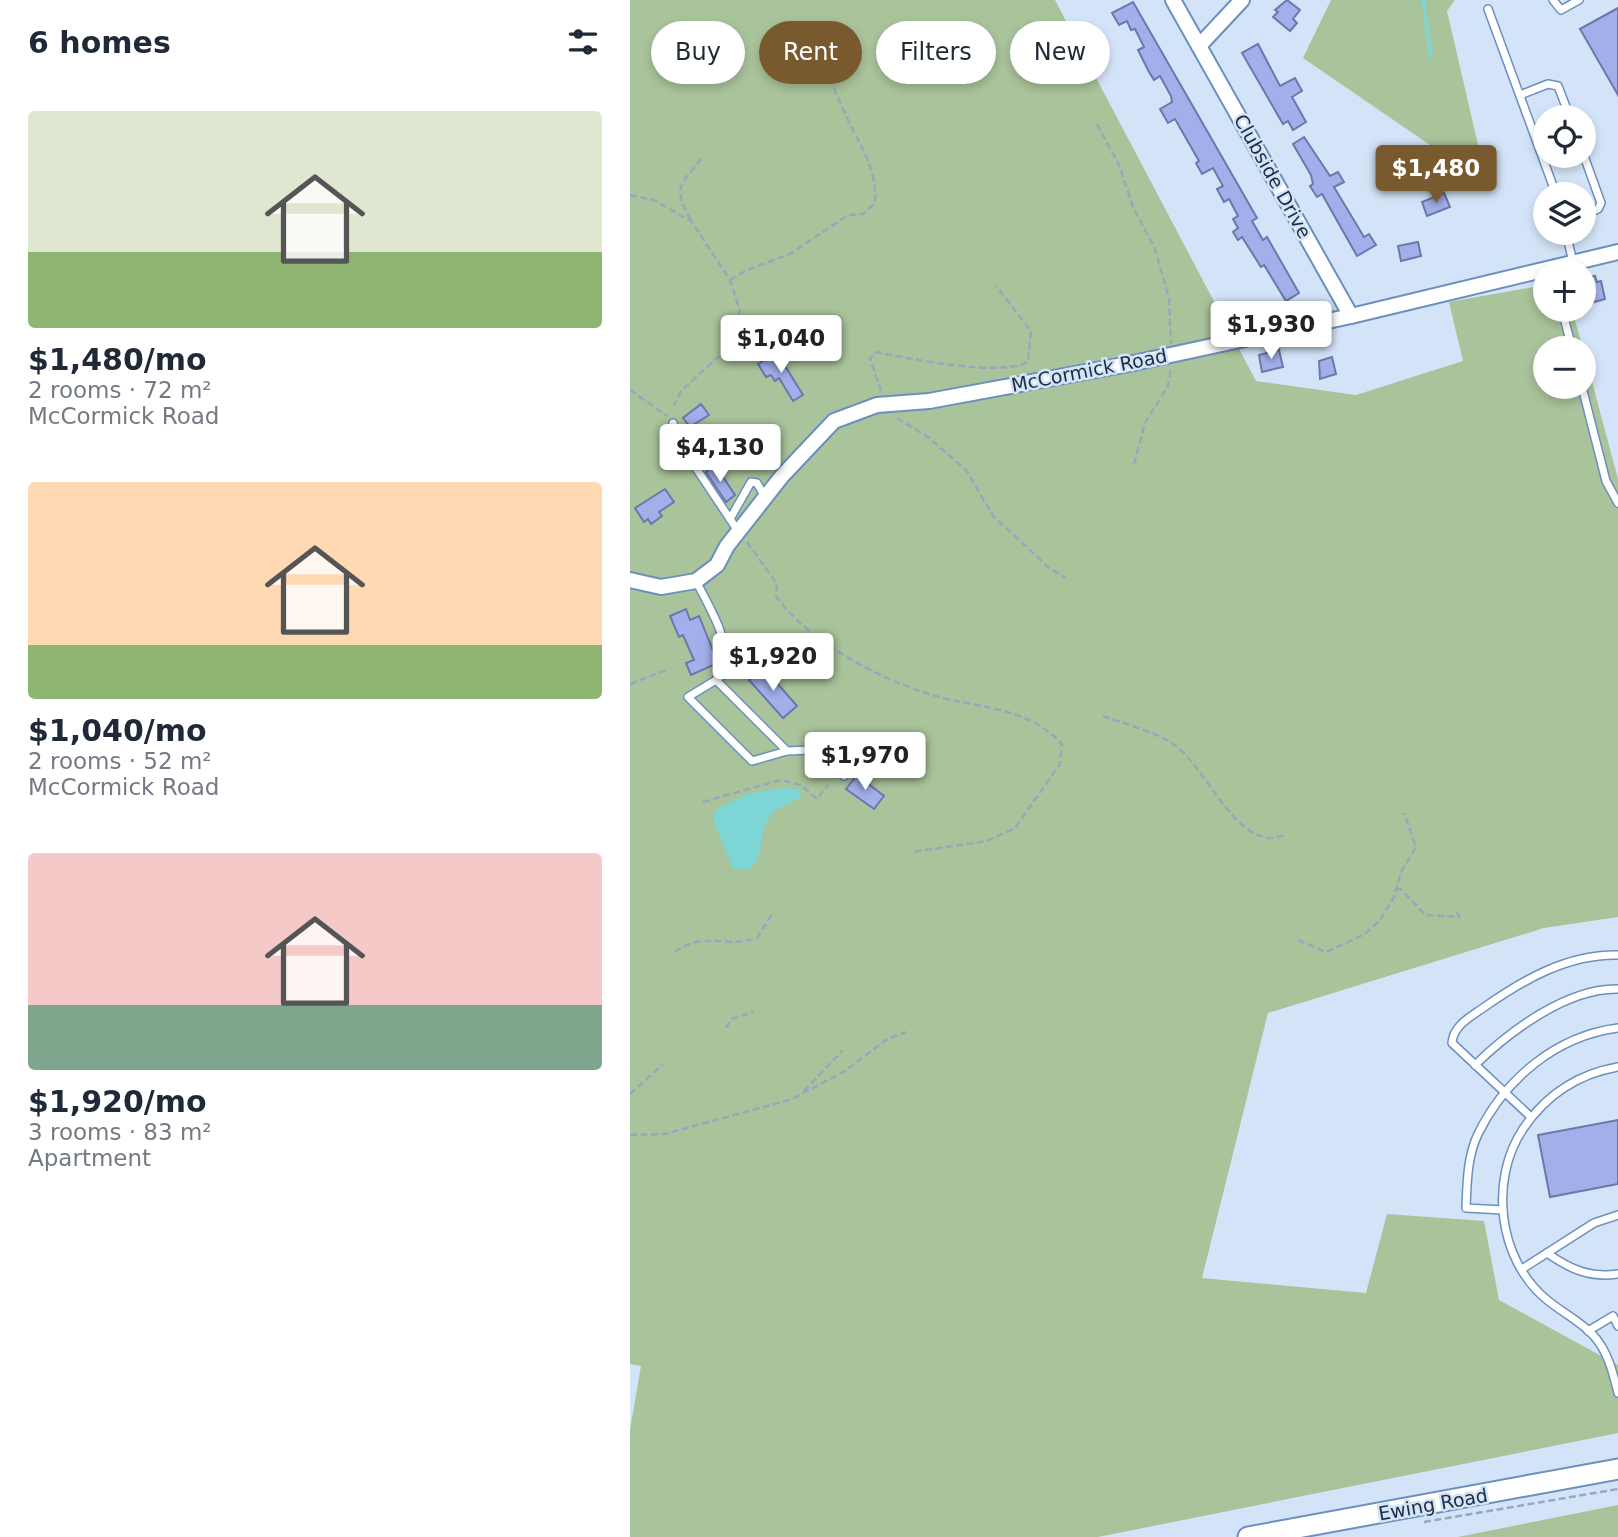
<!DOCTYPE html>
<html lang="en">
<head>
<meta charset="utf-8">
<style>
  :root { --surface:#fff; --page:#f6f6f7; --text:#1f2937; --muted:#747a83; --accent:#795a2f }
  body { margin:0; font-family:"DejaVu Sans",sans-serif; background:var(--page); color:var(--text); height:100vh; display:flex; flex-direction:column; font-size:26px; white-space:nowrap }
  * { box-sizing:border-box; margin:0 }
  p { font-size:23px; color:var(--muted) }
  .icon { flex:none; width:38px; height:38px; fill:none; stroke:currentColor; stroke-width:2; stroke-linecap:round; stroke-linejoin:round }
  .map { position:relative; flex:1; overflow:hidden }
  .side { display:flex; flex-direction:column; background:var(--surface); width:630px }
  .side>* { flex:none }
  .banner { position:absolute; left:21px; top:21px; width:665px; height:63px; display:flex; gap:14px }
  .tools { position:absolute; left:903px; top:105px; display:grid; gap:14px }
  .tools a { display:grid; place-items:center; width:63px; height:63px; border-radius:50%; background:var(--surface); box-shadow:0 4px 10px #0003; font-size:35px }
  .price { position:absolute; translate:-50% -60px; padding:0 16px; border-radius:7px; background:#fff; color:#222; font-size:23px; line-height:46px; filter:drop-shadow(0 2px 4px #0008) }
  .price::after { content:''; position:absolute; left:50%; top:42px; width:21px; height:16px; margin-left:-10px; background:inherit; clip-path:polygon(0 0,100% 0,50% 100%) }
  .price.selected { background:var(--accent); color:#fff }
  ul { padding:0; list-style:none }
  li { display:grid; align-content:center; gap:14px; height:371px; padding:0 28px }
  li span { display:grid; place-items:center; height:217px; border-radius:7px; color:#555 }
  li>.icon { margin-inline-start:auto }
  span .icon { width:126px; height:126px; fill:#fffc; stroke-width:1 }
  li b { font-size:30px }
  h2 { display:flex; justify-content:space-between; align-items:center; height:84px; padding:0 28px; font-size:30px }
  .chip { padding:0 24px; border-radius:32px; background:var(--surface); box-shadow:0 4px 10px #0003; font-size:24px; line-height:63px }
  .chip.selected { background:var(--accent); color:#fff }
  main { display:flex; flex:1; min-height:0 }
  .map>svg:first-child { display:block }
  .green { fill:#a9c39b }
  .water { fill:#7dd6d5 }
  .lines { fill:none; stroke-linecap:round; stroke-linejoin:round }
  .stream { stroke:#7dd6d5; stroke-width:3.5 }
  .building { fill:#a2afea; stroke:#6c77ac; stroke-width:2 }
  .service-casing { stroke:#6b90bf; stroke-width:10 }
  .minor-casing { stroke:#6b90bf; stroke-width:18 }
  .tertiary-casing { stroke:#6b90bf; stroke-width:23 }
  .path { stroke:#98a8bc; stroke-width:2.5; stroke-dasharray:7 3.5; stroke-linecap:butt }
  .service { stroke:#fff; stroke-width:7 }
  .minor { stroke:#fff; stroke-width:14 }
  .tertiary { stroke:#fff; stroke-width:19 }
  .labels { text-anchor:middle; stroke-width:5; stroke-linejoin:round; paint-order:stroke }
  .street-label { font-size:19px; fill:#1e2d41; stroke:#d4e4f8 }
</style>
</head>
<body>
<main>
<section class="side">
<h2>6 homes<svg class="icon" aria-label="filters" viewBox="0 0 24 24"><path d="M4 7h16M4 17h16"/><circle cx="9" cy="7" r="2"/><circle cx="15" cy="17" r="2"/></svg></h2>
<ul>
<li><span style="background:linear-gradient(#dfe7d0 65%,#8fb573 0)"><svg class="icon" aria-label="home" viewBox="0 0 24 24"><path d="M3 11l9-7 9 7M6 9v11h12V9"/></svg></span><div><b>$1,480/mo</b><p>2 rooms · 72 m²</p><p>McCormick Road</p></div></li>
<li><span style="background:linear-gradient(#ffd9b3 75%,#8fb573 0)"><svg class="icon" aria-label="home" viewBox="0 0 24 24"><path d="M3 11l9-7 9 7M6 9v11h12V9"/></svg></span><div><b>$1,040/mo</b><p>2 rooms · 52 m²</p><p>McCormick Road</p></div></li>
<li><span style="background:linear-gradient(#f6c9c9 70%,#7fa58c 0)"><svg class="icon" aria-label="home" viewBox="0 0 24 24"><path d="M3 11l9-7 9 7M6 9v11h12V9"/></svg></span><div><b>$1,920/mo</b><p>3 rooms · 83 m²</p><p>Apartment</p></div></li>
</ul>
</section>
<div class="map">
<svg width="988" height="1537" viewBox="0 0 988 1537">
  <rect width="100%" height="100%" fill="#d4e4f8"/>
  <g class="green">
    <path d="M0,0H425L626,381L726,395L833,361L819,302L915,285V310H942L953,348H915V387H954V352L988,479V917L914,928L638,1013L572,1278L736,1293L757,1214L854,1221L869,1300L988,1365V1433L468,1537H0V1430L11,1366L0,1364Z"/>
    <path d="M701,0H825L817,11L857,184L673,58Z"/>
    <path d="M988,1505V1537H828Z"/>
  </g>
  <path class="water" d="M158,787L171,790L170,798C156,804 143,809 136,823C128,840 135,877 103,869L83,820L85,810L117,794Z"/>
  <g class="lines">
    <path class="stream" d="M793,0L801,57"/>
  </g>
  <g class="building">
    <path d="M657,0L670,10L663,19L667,23L660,31L643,17L648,12L645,10Z"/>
    <path d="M503,2L627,218L622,221L633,240L637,237L669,293L656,301L634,265L631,267L612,237L608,240L603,232L608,228L603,219L608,216L599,199L594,202L587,189L593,186L583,168L572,174L566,163L569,161L545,119L538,123L530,109L542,102L541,96L530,76L524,80L519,72L508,50L514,47L505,29L501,30L497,21L489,25L482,13Z"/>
    <path d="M988,8V95L950,29Z"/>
    <path d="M628,44L650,86L665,78L672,91L662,97L676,122L663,130L658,121L653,124L612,53Z"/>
    <path d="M674,137L700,176L708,172L714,182L704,187L734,237L739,234L746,245L727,256L692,194L687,197L680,186L683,184L681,175L663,144Z"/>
    <path d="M814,193L820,207L797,216L792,202Z"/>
    <path d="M788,242L791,256L771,261L768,246Z"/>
    <path d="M965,276L967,282L971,281L975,299L961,303L955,278Z"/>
    <path d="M649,350L653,367L632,372L629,355Z"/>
    <path d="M147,353L173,395L163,401L149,378L145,381L141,375L136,377L128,364Z"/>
    <path d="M702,357L706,374L690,379L689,361Z"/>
    <path d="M71,404L79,415L60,427L53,418Z"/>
    <path d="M85,465L105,495L96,502L76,472Z"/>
    <path d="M35,489L44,502L29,512L32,516L21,524L18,519L14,522L5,508Z"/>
    <path d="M56,609L60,620L69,616L88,663L61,675L56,663L64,660L53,635L49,637L40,616Z"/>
    <path d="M133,667L167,706L153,718L119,680Z"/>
    <path d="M227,775L254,796L244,809L216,789Z"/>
    <path d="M988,1120V1184L920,1197L908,1135Z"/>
  </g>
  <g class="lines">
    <defs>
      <g id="service">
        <path d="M923,0L931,10L949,0"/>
        <path d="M858,9L926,194"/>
        <path d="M890,95L918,84L928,86L940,117"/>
        <path d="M954,156L971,203L968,209L954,215"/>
        <path d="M936,233L943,262"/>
        <path d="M932,310L942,348"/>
        <path d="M952,387L976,481L988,503"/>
        <path d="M43,423L50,444L108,531"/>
        <path d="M100,519L121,482L127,483L135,497"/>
        <path d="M66,581C81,610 99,639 97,672L86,680L157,751L181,750L214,776"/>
        <path d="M86,680L58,697L122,761L157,751"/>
        <path d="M845,1065C880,1031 937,988 988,989"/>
        <path d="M988,1067C948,1074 916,1095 893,1129C859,1180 868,1259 916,1299C931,1312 949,1320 963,1335C978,1351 983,1373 988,1393"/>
        <path d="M901,1117L822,1043C823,1026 840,1017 853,1008C893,980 937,954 988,955"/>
        <path d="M873,1210L836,1208C837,1184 837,1157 848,1134C875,1079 926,1036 988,1028"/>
        <path d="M917,1253C940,1269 959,1278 988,1274"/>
        <path d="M892,1269L964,1223L988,1215"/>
        <path d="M958,1331L983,1316L988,1326"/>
      </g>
      <g id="minor">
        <path d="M543,0L721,316"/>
        <path d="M569,46L612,0"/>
        <path d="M0,580L31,587L66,581L87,565L97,546L152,476L204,421L247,405L299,401L499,364L721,316L988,252"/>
      </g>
      <path id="tertiary" d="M618,1537L988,1469"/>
    </defs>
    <use href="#service" class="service-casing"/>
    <use href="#minor" class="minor-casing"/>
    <use href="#tertiary" class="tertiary-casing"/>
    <g class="path">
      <path d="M467,124L489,165L504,209L525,249L539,298L541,344"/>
      <path d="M0,195L24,200L62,222L100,280L110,311L99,347L51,391L44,405"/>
      <path d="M61,220C42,186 50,186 72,158"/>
      <path d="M100,280L117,270L160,254L218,215L233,214L245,203C247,169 232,149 218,120C209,100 200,79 191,58"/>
      <path d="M0,390L37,416"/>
      <path d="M251,391L240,358L247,352C280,359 370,377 398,362L401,331L366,286"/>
      <path d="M267,418L298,437L336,470L363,516L418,567L436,578"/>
      <path d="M504,464L515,423L538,386L541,368"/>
      <path d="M117,542L147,584L146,596C178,641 247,678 299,694C346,709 396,705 432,744L430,764L385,828L357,841L283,852"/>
      <path d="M0,684L36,670"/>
      <path d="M473,716C495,724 524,731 543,744C575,766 599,832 638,838C643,839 649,836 654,835"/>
      <path d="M73,802L150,780L171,785L187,799L198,785"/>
      <path d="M766,889H771L795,915L829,917L826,909"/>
      <path d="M668,940L696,952L735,934L751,919L764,897L771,872L786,847L774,813"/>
      <path d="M45,952C76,930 96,949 127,938L143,912"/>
      <path d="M96,1028L101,1019L124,1012"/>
      <path d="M174,1091L213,1050"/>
      <path d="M0,1094L32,1065"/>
      <path d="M0,1135L35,1134L162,1099L215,1071L256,1040L276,1032"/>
      <path d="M794,1522L988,1489"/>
    </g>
    <use href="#service" class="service"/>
    <use href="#minor" class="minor"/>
    <use href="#tertiary" class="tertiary"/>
  </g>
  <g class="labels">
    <g class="street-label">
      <text transform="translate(643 176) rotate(61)" y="7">Clubside Drive</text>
      <text transform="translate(459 370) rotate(-11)" y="7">McCormick Road</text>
      <text transform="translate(803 1504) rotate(-10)" y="7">Ewing Road</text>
    </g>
  </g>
</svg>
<div class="tools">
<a><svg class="icon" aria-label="locate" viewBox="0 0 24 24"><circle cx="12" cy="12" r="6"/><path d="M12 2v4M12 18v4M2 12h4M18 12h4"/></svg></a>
<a><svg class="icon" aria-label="layers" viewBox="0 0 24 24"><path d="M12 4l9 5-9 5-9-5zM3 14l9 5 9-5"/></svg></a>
<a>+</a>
<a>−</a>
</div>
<b class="price selected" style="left:806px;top:205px">$1,480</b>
<b class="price" style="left:641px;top:361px">$1,930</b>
<b class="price" style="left:151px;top:375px">$1,040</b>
<b class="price" style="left:90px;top:484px">$4,130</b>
<b class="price" style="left:143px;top:693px">$1,920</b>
<b class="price" style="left:235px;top:792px">$1,970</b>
<div class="banner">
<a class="chip">Buy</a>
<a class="chip selected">Rent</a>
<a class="chip">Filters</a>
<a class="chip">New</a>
</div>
</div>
</main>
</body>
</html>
